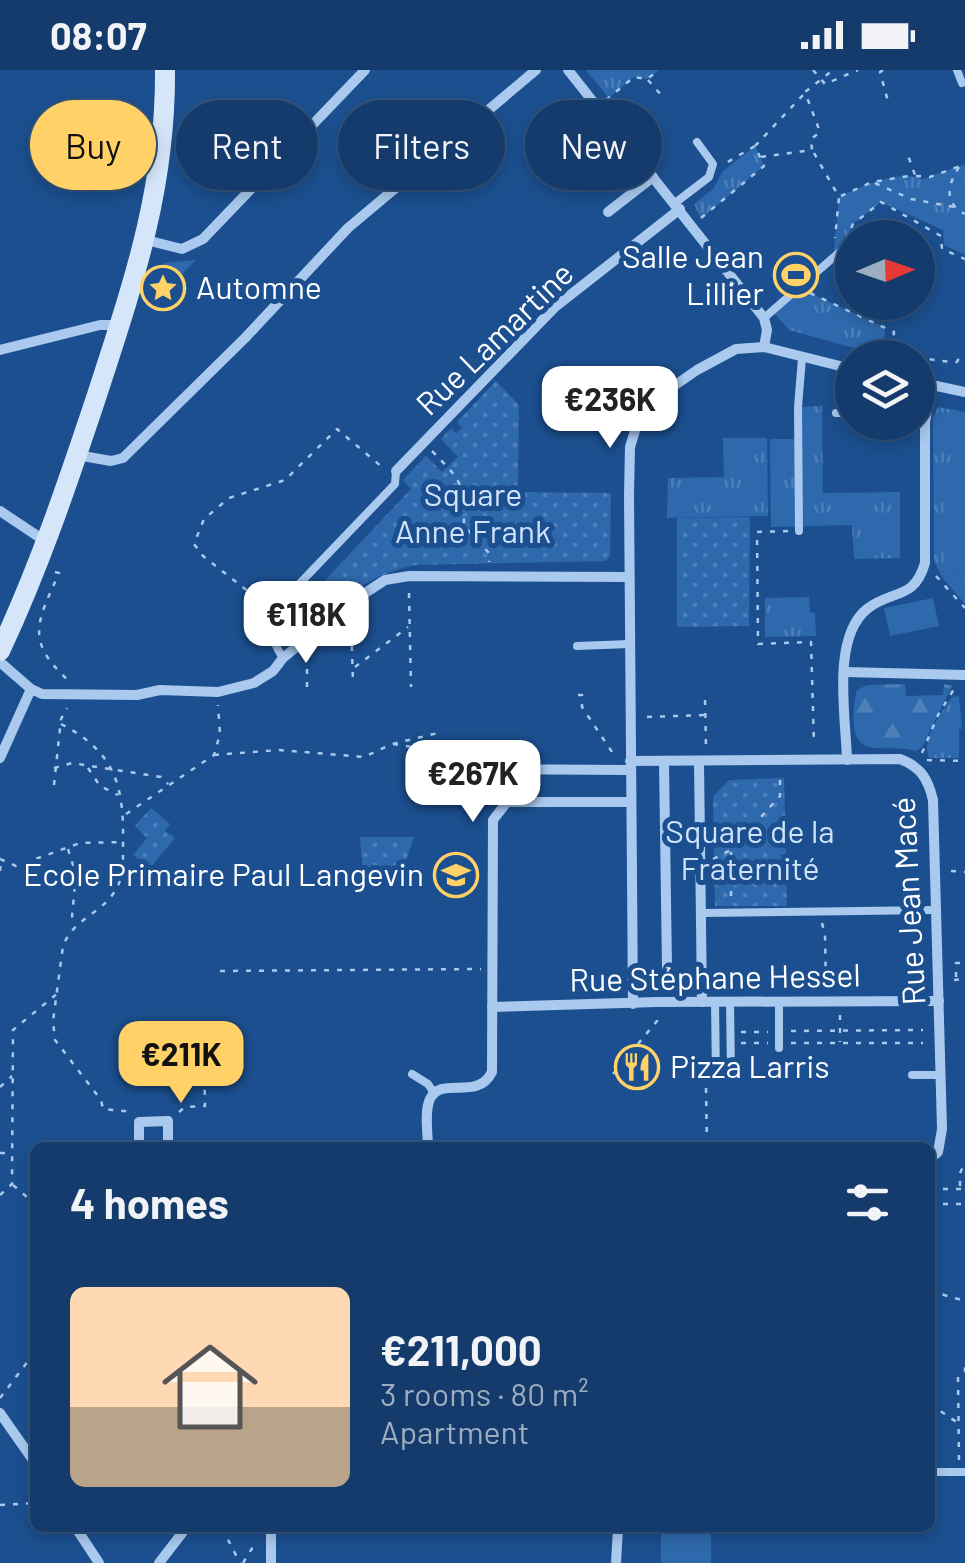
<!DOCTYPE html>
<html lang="en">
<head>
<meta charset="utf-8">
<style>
  :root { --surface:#143b6b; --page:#1d4271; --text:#f1f3f6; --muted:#9dadc1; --line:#33557e; --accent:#ffd166 }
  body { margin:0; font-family:Barlow,sans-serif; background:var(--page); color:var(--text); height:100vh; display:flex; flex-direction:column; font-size:38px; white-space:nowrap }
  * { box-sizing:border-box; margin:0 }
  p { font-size:32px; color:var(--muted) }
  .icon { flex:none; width:55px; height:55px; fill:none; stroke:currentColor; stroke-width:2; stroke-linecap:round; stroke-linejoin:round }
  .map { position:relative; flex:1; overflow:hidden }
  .sheet { position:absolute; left:30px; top:1072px; width:905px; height:390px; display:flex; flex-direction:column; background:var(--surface); border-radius:15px; box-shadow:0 5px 15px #0003,0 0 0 2px var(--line) }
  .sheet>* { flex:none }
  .hud { position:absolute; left:30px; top:30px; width:905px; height:90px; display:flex; gap:20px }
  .needle { width:65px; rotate:88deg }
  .buttons { position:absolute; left:835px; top:150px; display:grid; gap:20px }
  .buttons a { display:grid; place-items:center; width:100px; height:100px; border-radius:50%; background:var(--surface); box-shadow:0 5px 15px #0003,0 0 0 2px var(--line); font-size:50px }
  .price { position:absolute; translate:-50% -85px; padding:0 22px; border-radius:20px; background:#fff; color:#222; font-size:32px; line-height:65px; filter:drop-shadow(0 2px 5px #0008) }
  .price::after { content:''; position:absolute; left:50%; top:60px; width:30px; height:22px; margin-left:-15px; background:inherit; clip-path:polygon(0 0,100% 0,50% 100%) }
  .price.active { background:var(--accent); color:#111 }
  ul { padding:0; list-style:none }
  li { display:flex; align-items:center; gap:30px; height:250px; padding:0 40px }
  li span { display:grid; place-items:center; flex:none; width:280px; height:200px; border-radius:15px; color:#555 }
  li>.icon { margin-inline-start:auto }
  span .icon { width:120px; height:120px; fill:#fffc; stroke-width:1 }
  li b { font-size:42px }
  h2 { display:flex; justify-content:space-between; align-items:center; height:120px; padding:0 40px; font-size:42px }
  .tag { padding:0 35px; border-radius:45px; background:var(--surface); box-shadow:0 5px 15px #0003,0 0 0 2px var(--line); font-size:35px; line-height:90px }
  .tag.active { background:var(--accent); color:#111 }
  .status { display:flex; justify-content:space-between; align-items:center; height:70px; padding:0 50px; background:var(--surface); direction:ltr }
  .status svg { height:28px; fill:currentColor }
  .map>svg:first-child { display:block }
  .grass { fill:url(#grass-tufts) }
  .forest { fill:url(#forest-firs) }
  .park { fill:url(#park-dots) }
  .pitch { fill:#2e69ad }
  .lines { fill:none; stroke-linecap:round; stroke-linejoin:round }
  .path { stroke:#a9c9ee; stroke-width:2.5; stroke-dasharray:5 8; stroke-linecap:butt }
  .lane { stroke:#a9c9ee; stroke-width:8 }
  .street { stroke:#a9c9ee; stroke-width:10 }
  .secondary { stroke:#d6e6fa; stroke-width:20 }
  .labels { text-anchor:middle; stroke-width:10; stroke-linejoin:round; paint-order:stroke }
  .poi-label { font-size:32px; fill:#fff; stroke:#1b4f8f; text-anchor:end }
  .street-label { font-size:32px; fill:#fff; stroke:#1b4f8f }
  .park-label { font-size:32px; fill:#cfe3fa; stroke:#1b4f8f }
</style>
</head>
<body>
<div class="status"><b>08:07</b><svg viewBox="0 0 49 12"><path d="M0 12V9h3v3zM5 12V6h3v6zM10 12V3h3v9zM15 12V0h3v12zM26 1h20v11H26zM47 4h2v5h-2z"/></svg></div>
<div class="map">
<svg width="965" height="1493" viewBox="0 0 965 1493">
  <defs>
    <pattern id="grass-tufts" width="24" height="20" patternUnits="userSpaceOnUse" patternTransform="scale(2.5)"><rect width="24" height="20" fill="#2e69ad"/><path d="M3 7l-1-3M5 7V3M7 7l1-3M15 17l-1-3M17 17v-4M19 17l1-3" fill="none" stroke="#4d80b9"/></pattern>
    <pattern id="forest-firs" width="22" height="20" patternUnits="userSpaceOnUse" patternTransform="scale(2.5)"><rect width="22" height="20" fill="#2e69ad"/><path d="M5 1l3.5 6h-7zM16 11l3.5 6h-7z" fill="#4d80b9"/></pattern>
    <pattern id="park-dots" width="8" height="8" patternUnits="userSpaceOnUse" patternTransform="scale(2.5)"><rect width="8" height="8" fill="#2e69ad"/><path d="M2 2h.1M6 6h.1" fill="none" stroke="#4d80b9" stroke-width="1.8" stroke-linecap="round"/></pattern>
  </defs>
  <rect width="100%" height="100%" fill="#1b4f8f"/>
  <g class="grass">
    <path d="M586,0H659L647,9L634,7L609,28Z"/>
    <path d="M755,76L764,96L701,149L694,134L713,119L722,102Z"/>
    <path d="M965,94V185L944,175L943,160L881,132L853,154L842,180L833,189L839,127C863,116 897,99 923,109Z"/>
    <path d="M196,190L151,237H150L165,193Z"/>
    <path d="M799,218L884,257L886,287L789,260L772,241Z"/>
    <path d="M822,336L823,423L900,422V488L854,489L852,455L771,457L770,369H798V337Z"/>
    <path d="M938,337L965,342V401H944V501L965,502V534L942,507L934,491L933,347Z"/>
    <path d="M723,368H767L768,446L667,448L668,408L724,407Z"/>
    <path d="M809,527L810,542L815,543L816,566L765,567V528Z"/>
    <path d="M959,626L962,659H959V688H929C921,668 941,644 952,627Z"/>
  </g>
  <path class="forest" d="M905,614L906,626L943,625L944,614L952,616L922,677L916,681C898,676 885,680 869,677C848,673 853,634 857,620L867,615Z"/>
  <g class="park">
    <path d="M496,311L519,335L518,422L611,423L610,486L606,491L416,495C361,505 329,542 284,574C270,560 277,549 289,537L295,542L411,419L403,410L426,386L442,402L458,387L441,369L451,358L456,363L462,358L457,352Z"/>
    <path d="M750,447L749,556L677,557V448Z"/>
    <path d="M784,708L787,836H715L713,726L729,710Z"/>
    <path d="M151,738L170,754L165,761L175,768L150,798L133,785L147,768L135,756Z"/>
    <path d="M360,767H414L400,809L364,817Z"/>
  </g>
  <g class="pitch">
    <path d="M943,401H965V502L944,501Z"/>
    <path d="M933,528L939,556L890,566L884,538Z"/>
    <rect x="661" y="1458" width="50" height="35"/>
  </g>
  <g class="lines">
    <g class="path">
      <path d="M813,0L825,14L858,0"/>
      <path d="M883,0L880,2L889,35"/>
      <path d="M648,10L662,26"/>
      <path d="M606,30L634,7L647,9L659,0"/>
      <path d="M755,76L804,24"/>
      <path d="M814,83L839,127L835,168"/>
      <path d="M761,87L812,80L811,69L820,62L805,22L833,0"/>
      <path d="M959,97C948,114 943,133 965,144"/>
      <path d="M916,106L930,107L965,94"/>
      <path d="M875,113L911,129L954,137"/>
      <path d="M841,126L872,112L915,105L906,80"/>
      <path d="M701,148L764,96L755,76L726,93"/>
      <path d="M846,170L853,154L881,132L941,166L942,179L965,189"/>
      <path d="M810,223L894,262L891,288"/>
      <path d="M894,274C913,288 934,291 957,292L962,283"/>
      <path d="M432,381C462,411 464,414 464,456L489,483V492"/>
      <path d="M788,461L757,462L758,574L811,572L814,674"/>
      <path d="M55,502L59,503C38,551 24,570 68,610"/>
      <path d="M936,506L965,538"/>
      <path d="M409,523L411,617"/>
      <path d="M267,536L203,486L194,474L204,449L229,428L285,410L337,359L382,397"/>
      <path d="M351,550L353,613"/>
      <path d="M307,586V625"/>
      <path d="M355,597L408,557"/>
      <path d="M578,625H582V637L614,685"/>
      <path d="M705,630L706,676"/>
      <path d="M647,647L706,645"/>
      <path d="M61,654C117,683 124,717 123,776C123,791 124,807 115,821C101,844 73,849 63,876L53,951L55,970L101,1030L103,1039L133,1042"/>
      <path d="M393,674L443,682L467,693"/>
      <path d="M922,683L938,645L954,619"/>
      <path d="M214,685L279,680L364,687L392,674L438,663"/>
      <path d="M927,690L965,691"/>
      <path d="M54,698L72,693L161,707L168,714"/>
      <path d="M88,698L100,716L118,725"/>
      <path d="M54,715L61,649L67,638"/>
      <path d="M126,744L214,685L220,664L218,635"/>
      <path d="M68,779L76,805L72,846L76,854"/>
      <path d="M731,782V829"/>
      <path d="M0,789L16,796L80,773L122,772"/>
      <path d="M713,789L731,780L780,726V702"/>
      <path d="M0,801L1,791"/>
      <path d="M951,801L965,802"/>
      <path d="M822,853L825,865L826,919"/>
      <path d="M220,901L481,899"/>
      <path d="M770,906L769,910H787V917"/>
      <path d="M956,907V893H965"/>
      <path d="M954,910L965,909"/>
      <path d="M840,945V972"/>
      <path d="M791,961L923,960"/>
      <path d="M741,962H768"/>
      <path d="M741,973H768"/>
      <path d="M791,973H923"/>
      <path d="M613,1004L657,951V944"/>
      <path d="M0,1017L12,1006"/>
      <path d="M706,1018L707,1078"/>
      <path d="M179,1042L185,1037L205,1036L204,985"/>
      <path d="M868,1070L869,1078"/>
      <path d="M0,1083H13"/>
      <path d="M13,1115L35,1134"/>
      <path d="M960,1116V1103L965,1093"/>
      <path d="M930,1119H965"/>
      <path d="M0,1125L12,1114L13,960L58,923"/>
      <path d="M930,1134H965"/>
      <path d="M930,1221L965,1231"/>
      <path d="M0,1328L35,1282"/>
      <path d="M930,1334L958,1353"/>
      <path d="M959,1390L958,1307L965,1301V1292"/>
      <path d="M0,1435L35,1433"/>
      <path d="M222,1458L240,1493"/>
      <path d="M243,1493L256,1472"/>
    </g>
    <g class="lane">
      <path d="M957,0L962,13"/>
      <path d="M634,82L645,72"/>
      <path d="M675,133L709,107L713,94L697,72"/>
      <path d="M764,248L842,180"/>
      <path d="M836,343H852"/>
      <path d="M799,461L798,337L802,288"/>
      <path d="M577,576L630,574"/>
      <path d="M283,588C269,566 267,557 280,534L395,414L396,401"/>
      <path d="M701,843L936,840"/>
      <path d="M715,931L716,1009"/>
      <path d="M730,932L731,1003"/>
      <path d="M779,978V931"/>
      <path d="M412,1004L428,1014L434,1023"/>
      <path d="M912,1005H940"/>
      <path d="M930,1402H965"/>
    </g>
    <g class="street">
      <path d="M568,0L764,248L767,260L764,277"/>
      <path d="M608,142L653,107"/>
      <path d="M146,170L182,179L203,169L365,0"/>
      <path d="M0,280L100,255H119"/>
      <path d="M918,312L965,322"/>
      <path d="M77,385L111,391L123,388L245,268L348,158L536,0"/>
      <path d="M396,401L555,237L680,139"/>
      <path d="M0,441L45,471"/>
      <path d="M0,592L31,619L42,624L137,625L160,620L218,622L254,613L273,601L283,588L350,533L385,510L409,506L629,507"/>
      <path d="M845,602L965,605"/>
      <path d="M0,688L31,619"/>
      <path d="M847,690C846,648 831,568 867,539C892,519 914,531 925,493V353L931,315"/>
      <path d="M630,691L900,689C921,697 928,709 933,730L942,1059L938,1082L930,1089"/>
      <path d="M664,692L667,898"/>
      <path d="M699,692L702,932"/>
      <path d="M478,699L630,700"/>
      <path d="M633,934L629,425L630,377L642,338L697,300L736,279L764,277L852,299"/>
      <path d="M492,937L656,932L939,931"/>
      <path d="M139,1078V1052L168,1051V1078"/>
      <path d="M428,1078C428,1064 424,1041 430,1029C441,1005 477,1032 492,1002L493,750L507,732H630"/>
      <path d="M0,1343L35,1393"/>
      <path d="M76,1458L99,1493"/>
      <path d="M159,1493L186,1458"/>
      <path d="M271,1493V1458"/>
      <path d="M616,1493L618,1458"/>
    </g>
    <path class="secondary" d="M0,581C39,498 68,412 97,325C133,214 166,119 165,0"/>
  </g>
  <defs>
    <symbol id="stadium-ring" viewBox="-11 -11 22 22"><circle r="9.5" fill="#1b4f8f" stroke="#ffd166" stroke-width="1.5"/><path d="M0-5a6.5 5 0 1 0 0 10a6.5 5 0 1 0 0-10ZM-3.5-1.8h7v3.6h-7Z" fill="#ffd166"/></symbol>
    <symbol id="sight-ring" viewBox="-11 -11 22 22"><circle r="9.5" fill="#1b4f8f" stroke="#ffd166" stroke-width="1.5"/><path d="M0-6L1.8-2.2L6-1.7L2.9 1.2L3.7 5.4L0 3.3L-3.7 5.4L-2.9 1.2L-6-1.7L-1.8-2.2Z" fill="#ffd166"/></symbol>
    <symbol id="school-ring" viewBox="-11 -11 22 22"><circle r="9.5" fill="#1b4f8f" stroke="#ffd166" stroke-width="1.5"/><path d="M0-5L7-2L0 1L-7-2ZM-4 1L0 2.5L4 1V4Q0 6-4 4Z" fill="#ffd166"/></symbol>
    <symbol id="restaurant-ring" viewBox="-11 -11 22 22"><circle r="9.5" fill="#1b4f8f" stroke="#ffd166" stroke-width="1.5"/><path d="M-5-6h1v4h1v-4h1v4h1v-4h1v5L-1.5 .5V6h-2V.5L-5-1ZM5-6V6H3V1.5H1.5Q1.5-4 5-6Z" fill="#ffd166"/></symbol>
  </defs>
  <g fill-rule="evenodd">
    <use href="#stadium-ring" x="771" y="180" width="50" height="50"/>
    <use href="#sight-ring" x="138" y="193" width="50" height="50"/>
    <use href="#school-ring" x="431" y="780" width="50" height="50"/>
    <use href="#restaurant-ring" x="612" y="972" width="50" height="50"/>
  </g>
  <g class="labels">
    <g class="poi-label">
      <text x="764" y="198">Salle Jean<tspan x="764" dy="37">Lillier</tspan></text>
      <text x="196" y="229" text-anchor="start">Automne</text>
      <text x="424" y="816">Ecole Primaire Paul Langevin</text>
      <text x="670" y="1008" text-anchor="start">Pizza Larris</text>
    </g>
    <g class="street-label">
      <text transform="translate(495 269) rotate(-44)" y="11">Rue Lamartine</text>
      <text transform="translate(909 831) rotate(-93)" y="11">Rue Jean Macé</text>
      <text transform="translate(715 908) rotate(-1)" y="11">Rue Stéphane Hessel</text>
    </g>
    <g class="park-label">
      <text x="473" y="436">Square<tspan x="473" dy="37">Anne Frank</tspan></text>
      <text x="750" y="773">Square de la<tspan x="750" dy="37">Fraternité</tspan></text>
    </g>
  </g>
</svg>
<div class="buttons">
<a><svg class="needle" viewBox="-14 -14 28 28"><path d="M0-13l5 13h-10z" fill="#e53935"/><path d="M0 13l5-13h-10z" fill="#9dadc1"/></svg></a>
<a><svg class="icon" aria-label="layers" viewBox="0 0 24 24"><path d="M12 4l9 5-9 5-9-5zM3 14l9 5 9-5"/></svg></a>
</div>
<b class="price" style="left:610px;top:381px">€236K</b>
<b class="price" style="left:306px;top:596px">€118K</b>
<b class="price" style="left:473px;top:755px">€267K</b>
<b class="price active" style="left:181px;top:1036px">€211K</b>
<div class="hud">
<a class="tag active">Buy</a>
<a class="tag">Rent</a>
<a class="tag">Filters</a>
<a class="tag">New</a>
</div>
<section class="sheet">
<h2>4 homes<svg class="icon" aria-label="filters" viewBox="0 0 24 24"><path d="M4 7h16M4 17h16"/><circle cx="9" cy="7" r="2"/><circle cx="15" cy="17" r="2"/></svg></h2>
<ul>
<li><span style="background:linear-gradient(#ffd9b3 60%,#b9a48a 0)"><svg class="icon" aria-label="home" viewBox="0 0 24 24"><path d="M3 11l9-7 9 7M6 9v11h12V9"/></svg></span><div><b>€211,000</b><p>3 rooms · 80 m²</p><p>Apartment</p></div></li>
</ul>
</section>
</div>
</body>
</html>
